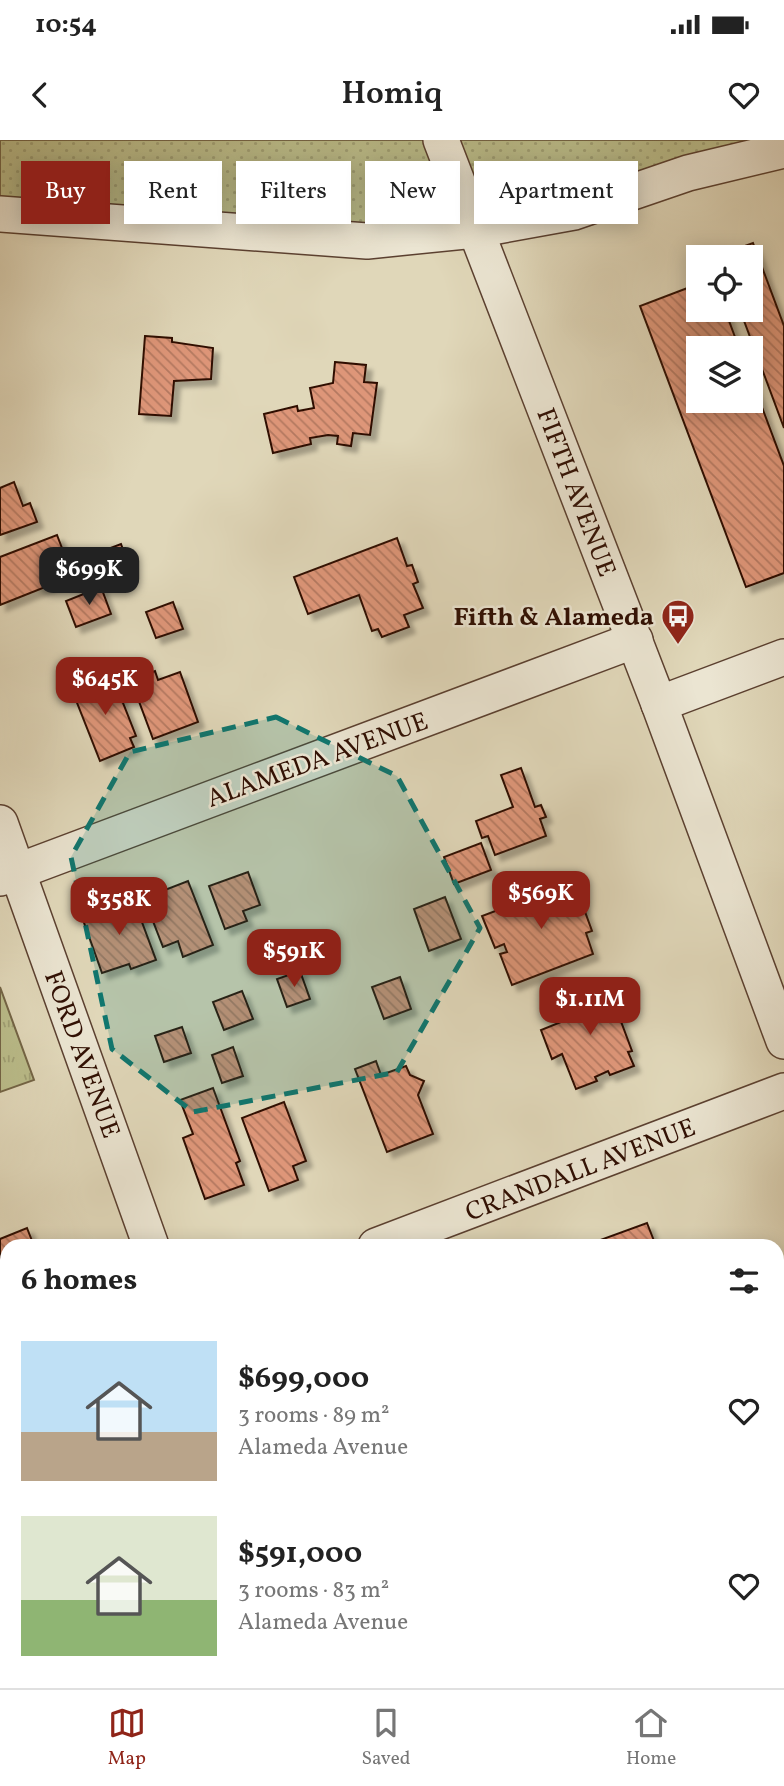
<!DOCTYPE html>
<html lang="en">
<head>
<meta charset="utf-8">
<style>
  :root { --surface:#fff; --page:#f2f2f2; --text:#222; --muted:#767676; --line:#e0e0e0; --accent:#8f2418 }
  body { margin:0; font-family:Vollkorn,serif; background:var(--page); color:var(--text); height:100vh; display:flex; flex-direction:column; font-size:26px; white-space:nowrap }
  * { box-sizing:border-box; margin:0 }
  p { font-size:23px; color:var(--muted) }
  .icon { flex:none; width:38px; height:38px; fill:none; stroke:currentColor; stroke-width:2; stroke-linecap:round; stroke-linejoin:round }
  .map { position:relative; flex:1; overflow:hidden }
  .panel { position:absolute; left:0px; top:1099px; width:784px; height:450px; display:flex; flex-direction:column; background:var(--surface); border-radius:21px 21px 0 0; box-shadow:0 4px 18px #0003 }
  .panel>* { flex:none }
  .banner { position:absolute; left:21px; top:21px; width:742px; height:63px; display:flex; gap:14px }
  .tools { position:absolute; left:686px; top:105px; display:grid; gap:14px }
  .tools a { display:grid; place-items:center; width:77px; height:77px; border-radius:0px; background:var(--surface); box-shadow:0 4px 18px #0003; font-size:35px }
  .price { position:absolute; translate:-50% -60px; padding:0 16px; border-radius:14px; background:var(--accent); color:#fff; font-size:23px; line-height:46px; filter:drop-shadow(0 2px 4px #0008) }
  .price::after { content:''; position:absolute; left:50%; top:42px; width:21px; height:16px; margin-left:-10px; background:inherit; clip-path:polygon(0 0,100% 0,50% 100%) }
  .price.current { background:#222; color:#fff }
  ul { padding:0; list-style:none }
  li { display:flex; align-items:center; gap:21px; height:175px; padding:0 21px }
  li span { display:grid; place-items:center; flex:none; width:196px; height:140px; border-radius:0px; color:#555 }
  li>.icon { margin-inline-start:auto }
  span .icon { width:84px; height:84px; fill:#fffc; stroke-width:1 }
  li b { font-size:30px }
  h2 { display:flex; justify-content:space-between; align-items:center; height:84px; padding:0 21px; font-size:30px }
  .pill { padding:0 24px; border-radius:0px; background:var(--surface); box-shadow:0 4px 18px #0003; font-size:24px; line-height:63px }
  .pill.current { background:var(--accent); color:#fff }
  .status { display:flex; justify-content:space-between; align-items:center; height:49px; padding:0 35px; background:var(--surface); direction:ltr }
  .status svg { height:19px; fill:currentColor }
  header { display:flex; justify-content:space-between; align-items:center; height:91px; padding:0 21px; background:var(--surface); font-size:32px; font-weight:600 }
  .menu { display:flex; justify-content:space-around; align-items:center; height:98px; border-top:2px solid var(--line); background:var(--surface); font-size:19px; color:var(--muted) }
  .menu a { display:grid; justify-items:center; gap:4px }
  .menu .current { color:var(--accent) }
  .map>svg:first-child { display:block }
  .grass { fill:url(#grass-tufts); stroke:#746546; stroke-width:2 }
  .park { fill:url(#park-dots); stroke:#746546; stroke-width:2 }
  .building { fill:url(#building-back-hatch); stroke:#2f0e02; stroke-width:2; filter:url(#shadow) }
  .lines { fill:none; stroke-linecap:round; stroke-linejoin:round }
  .minor-casing { stroke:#5b4030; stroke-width:38 }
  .minor { stroke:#ebe5d2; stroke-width:35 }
  .marked { fill:#0f766e; fill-opacity:0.2; stroke:#0f766e; stroke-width:5; stroke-dasharray:14 9; stroke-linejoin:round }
  .labels { text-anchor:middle; stroke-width:5; stroke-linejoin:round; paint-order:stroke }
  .street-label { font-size:26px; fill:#2f0e02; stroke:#ebe5d2 }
  .poi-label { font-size:26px; font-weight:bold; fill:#2f0e02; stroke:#ebe5d2; text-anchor:end }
</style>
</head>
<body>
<div class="status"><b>10:54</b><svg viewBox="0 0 49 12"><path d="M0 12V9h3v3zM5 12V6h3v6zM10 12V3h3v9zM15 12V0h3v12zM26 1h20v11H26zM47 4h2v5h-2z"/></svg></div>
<header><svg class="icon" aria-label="back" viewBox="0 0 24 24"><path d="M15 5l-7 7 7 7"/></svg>Homiq<svg class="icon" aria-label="heart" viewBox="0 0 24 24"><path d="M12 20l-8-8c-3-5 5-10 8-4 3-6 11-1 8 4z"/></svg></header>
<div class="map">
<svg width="784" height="1548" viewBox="0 0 784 1548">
  <defs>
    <pattern id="grass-tufts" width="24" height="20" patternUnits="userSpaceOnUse" patternTransform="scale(1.75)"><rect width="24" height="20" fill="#babc8a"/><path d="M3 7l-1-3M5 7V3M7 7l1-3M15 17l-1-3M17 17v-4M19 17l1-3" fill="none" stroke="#a0a075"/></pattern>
    <pattern id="park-dots" width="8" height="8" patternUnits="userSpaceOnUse" patternTransform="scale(1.75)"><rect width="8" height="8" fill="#babc8a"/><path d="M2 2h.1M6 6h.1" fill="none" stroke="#a0a075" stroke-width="1.8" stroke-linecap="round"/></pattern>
    <pattern id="building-back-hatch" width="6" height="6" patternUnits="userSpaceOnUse" patternTransform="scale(1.75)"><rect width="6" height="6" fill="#de9679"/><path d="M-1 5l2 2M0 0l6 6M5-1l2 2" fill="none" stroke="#b47961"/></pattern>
    <filter id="shadow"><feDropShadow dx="6" dy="6" stdDeviation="2" flood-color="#0004"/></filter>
  </defs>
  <rect width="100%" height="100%" fill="#e0d7b9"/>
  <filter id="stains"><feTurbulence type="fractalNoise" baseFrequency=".00286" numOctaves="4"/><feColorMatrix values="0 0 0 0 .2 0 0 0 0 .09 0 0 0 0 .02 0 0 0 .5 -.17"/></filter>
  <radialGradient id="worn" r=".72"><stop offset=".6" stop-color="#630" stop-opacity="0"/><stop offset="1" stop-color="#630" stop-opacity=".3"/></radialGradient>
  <path class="grass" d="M0,847L34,940L0,952Z"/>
  <path class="park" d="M0,0H784L418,97L0,74Z"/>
  <g class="building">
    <path d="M753,103L784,186V288L740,170H751V117L720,115Z"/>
    <path d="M698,144V170H725L739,208H698V261H751V238L784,326V433L746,447L640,166Z"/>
    <path d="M145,196L172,198V202L213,208L211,239L174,241L171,276L139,274Z"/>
    <path d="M335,222L366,225L364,242L377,243L370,295L353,293L351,306L337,304L338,296L328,295L310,298L311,304L273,313L264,274L297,266L298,271L314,268L310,248L333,243Z"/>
    <path d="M14,342L23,366L30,363L37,382L0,395V348Z"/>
    <path d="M57,395L65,416L51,422L58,442L0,465V417Z"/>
    <path d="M397,398L407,426L412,425L418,442L413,444L423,468L404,475L409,487L382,497L378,489L372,491L359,455L308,474L294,437Z"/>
    <path d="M121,404L130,429L106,438L97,413Z"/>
    <path d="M101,447L111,474L76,487L66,461Z"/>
    <path d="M173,462L183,489L156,498L146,472Z"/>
    <path d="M155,531L158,540L180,532L198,582L153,599L131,540Z"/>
    <path d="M112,535L136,596L130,598L134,607L100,621L72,550Z"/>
    <path d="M521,628L535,667L541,665L546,677L540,679L546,696L495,715L488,696L482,698L476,681L513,667L501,635Z"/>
    <path d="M481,703L491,730L454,744L444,717Z"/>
    <path d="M248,732L260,765L243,771L247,781L225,789L209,746Z"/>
    <path d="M548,737L552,748L568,742L574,760L580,758L592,791L586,793L593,814L512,845L500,814L507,812L504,804L495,808L482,776L530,758L525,746Z"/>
    <path d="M188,741L213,805L183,817L178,801L163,807L144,758Z"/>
    <path d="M445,757L461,799L429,811L414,769Z"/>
    <path d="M133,758L156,820L131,829L129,824L102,833L82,777Z"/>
    <path d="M300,831L310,859L287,867L277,839Z"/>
    <path d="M400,837L411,869L384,879L372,847Z"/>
    <path d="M598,842L606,863L613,860L632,911L628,912L634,926L610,935L608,931L595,937L597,941L576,949L562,914L552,919L541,890L571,878L562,855Z"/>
    <path d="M242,851L253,879L224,890L213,862Z"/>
    <path d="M182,887L191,913L164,922L155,896Z"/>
    <path d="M233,907L243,936L222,943L212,915Z"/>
    <path d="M376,921L381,935L406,926L410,935L424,941L418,955L433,994L387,1012L355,929Z"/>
    <path d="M213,948L240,1021L236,1023L244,1045L205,1059L183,998L193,994L180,960Z"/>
    <path d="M284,962L306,1021L293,1026L298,1040L269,1051L242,978Z"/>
    <path d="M647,1083L656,1106H593L592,1103Z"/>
    <path d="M27,1088L34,1106H7V1157L3,1159L0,1150V1099Z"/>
    <path d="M7,1331V1542H157L160,1548H0V1333Z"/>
    <path d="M780,1418L784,1420V1474L777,1477V1419Z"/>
    <path d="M784,1522V1548H728L743,1542H777V1525Z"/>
    <path d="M214,1542L216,1548H195L212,1542Z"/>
    <path d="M399,1542H449L432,1548H401Z"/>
  </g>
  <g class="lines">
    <defs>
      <g id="minor">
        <path d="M441,0L659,564L784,901"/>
        <path d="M0,74L367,101L475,90L574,72L688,33L784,10"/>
        <path d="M659,564L784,517"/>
        <path d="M0,683L151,1106"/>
        <path d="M0,738L635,500"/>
        <path d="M376,1106L784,951"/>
        <path d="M0,1248L7,1245"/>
        <path d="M307,1542L310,1548"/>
      </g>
    </defs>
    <use href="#minor" class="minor-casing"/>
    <use href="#minor" class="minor"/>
  </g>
  <path class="marked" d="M276,577L397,636L480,788L397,932L193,972L112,909L71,717L130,612Z"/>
  <defs>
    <symbol id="bus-pin" viewBox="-11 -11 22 30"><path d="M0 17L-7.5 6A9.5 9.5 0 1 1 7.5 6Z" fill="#8f2418" stroke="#ebe5d2"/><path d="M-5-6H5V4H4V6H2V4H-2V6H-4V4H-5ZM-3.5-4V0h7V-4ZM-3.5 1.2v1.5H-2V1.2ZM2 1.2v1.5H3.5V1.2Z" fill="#fff"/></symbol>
  </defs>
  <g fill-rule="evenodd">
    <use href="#bus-pin" x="659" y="457" width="38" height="52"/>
  </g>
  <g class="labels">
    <g class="street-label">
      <text transform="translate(577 352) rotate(69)" y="9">FIFTH AVENUE</text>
      <text transform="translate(317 619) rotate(-20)" y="9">ALAMEDA AVENUE</text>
      <text transform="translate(83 914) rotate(70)" y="9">FORD AVENUE</text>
      <text transform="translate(580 1029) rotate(-21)" y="9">CRANDALL AVENUE</text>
    </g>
    <g class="poi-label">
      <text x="654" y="485">Fifth &amp; Alameda</text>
    </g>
  </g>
  <rect width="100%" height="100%" filter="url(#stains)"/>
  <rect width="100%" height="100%" fill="url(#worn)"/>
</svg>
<div class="tools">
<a><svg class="icon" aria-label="locate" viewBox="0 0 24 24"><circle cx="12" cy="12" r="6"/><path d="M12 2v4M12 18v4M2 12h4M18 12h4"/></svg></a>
<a><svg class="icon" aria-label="layers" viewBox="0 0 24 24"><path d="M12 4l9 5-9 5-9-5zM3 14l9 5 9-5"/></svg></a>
</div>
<b class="price current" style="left:89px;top:467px">$699K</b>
<b class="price" style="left:105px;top:577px">$645K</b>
<b class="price" style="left:541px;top:791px">$569K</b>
<b class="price" style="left:119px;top:797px">$358K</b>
<b class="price" style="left:294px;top:849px">$591K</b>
<b class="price" style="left:590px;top:897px">$1.11M</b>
<div class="banner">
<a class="pill current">Buy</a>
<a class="pill">Rent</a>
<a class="pill">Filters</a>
<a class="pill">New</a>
<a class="pill">Apartment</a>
</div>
<section class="panel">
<h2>6 homes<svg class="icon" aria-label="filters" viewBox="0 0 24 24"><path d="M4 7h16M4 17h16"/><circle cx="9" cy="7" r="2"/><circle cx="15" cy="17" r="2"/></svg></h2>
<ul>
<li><span style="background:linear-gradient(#bfe0f5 65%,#b9a48a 0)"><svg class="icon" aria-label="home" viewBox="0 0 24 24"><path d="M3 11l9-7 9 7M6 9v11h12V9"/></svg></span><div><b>$699,000</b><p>3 rooms · 89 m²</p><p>Alameda Avenue</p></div><svg class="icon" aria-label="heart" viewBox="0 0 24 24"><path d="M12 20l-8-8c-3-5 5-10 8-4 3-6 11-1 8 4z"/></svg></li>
<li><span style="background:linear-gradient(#dfe7d0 60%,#8fb573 0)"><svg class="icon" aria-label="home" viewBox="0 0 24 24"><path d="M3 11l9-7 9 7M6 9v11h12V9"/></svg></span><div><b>$591,000</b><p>3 rooms · 83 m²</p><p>Alameda Avenue</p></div><svg class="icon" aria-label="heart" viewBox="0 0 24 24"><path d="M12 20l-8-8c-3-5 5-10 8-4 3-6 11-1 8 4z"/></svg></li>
</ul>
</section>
</div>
<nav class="menu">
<a class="current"><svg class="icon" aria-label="map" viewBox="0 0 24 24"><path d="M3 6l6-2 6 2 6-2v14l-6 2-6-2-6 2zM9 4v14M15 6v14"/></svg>Map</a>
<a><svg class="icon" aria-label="saved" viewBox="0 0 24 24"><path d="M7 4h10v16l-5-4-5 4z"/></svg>Saved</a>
<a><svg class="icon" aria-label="home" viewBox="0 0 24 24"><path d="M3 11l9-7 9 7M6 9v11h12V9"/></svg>Home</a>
</nav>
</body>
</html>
